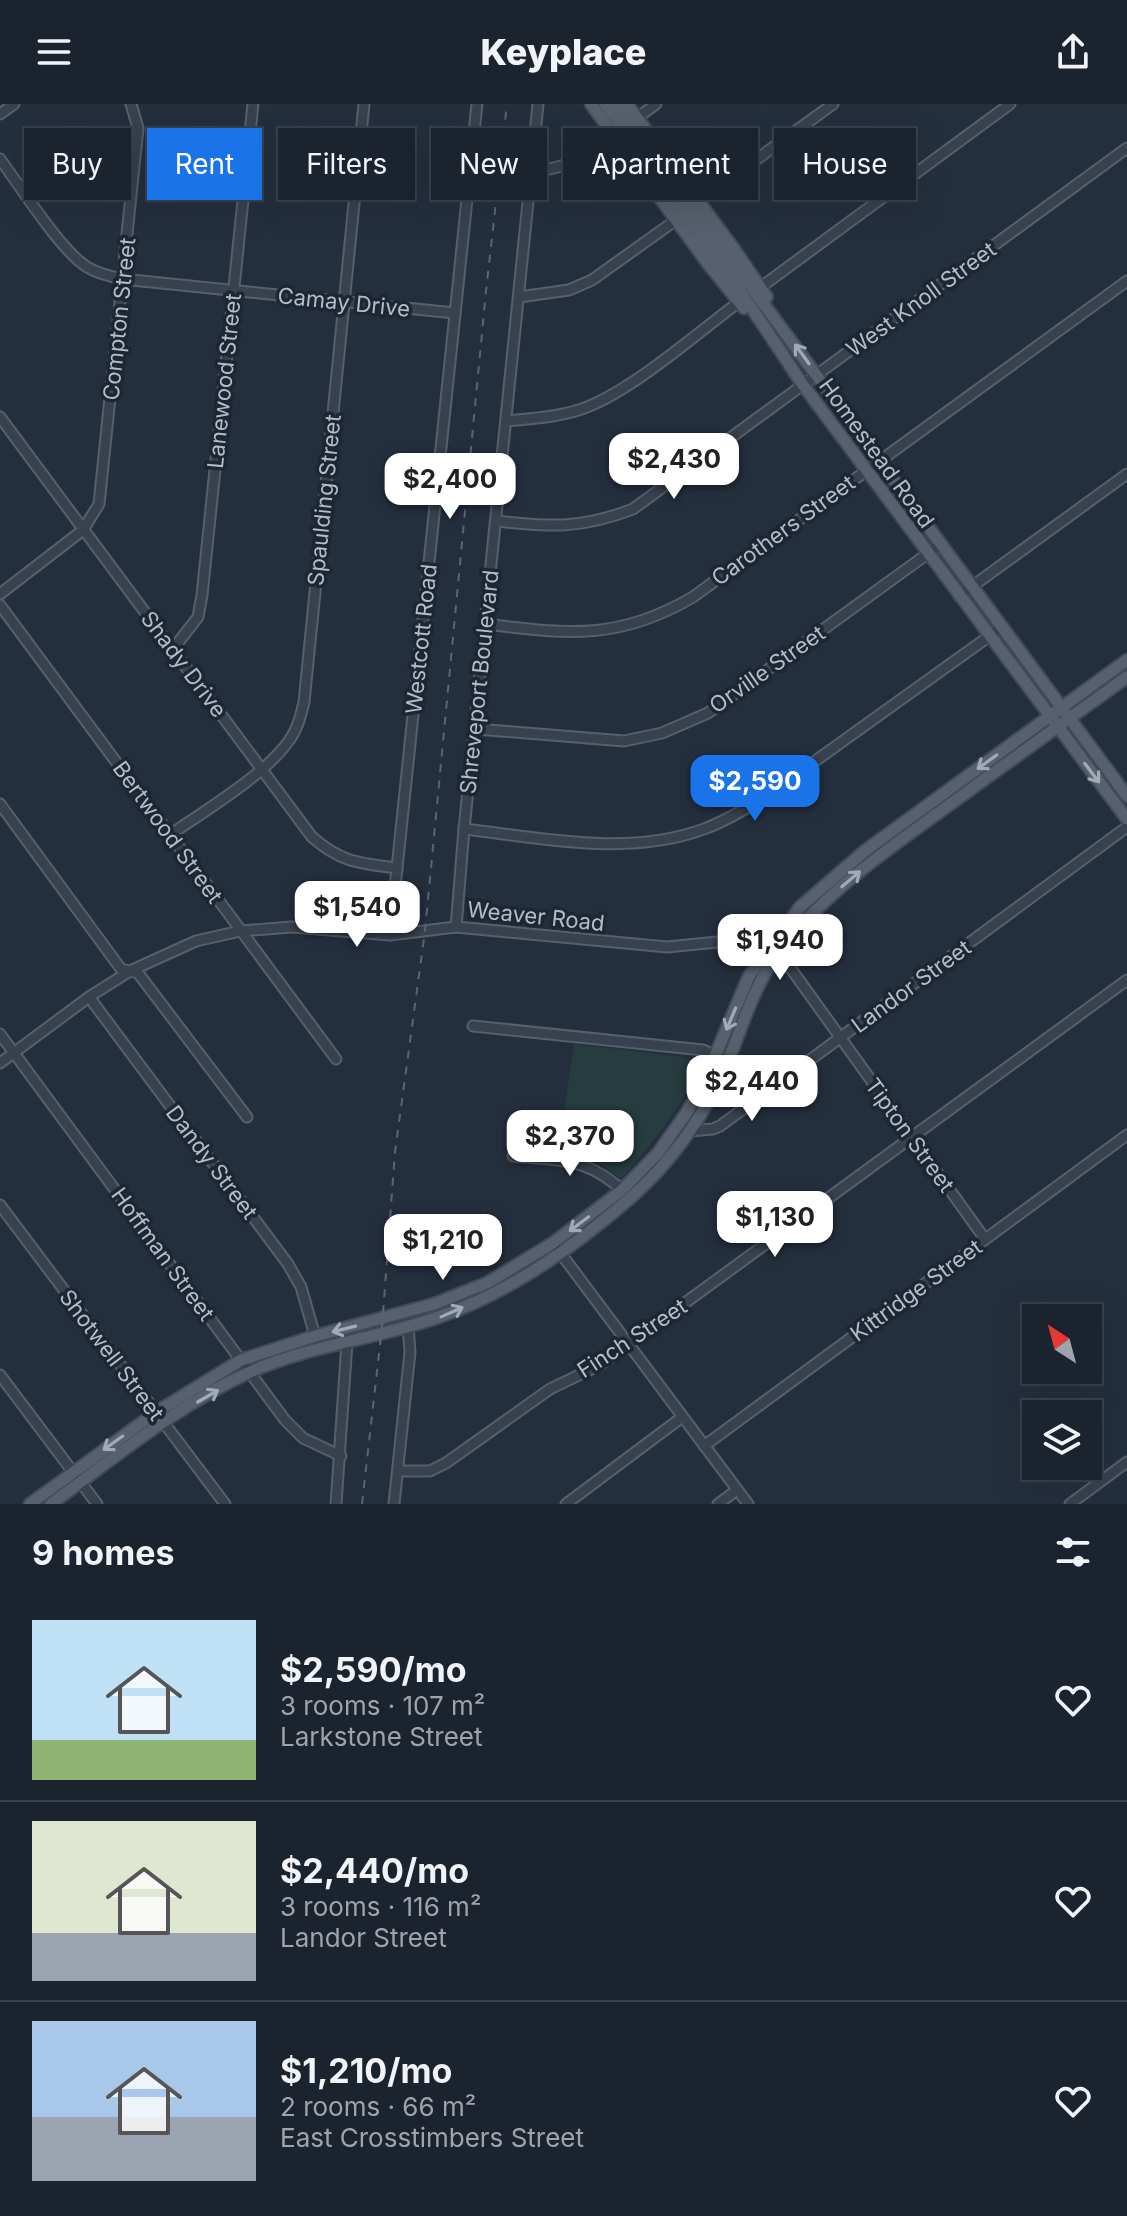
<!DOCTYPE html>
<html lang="en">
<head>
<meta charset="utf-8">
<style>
  :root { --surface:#1b232e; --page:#242b36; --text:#f1f3f6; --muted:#a0a4aa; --line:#39404a; --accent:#1a73e8 }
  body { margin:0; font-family:Inter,sans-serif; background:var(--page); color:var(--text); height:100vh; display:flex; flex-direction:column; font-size:30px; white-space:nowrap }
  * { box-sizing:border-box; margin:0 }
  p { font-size:26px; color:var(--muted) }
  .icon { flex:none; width:44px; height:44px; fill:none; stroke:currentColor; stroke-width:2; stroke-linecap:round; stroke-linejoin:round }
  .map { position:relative; height:1400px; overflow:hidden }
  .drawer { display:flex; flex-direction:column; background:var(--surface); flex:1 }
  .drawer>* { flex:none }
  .guide { position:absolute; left:24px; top:24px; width:1080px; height:72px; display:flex; gap:16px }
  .needle { width:52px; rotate:324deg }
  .buttons { position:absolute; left:1022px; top:1200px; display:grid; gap:16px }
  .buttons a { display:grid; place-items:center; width:80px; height:80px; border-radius:0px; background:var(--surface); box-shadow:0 8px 32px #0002,0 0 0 2px var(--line); font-size:40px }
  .price { position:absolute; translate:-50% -68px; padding:0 18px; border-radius:16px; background:#fff; color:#222; font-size:26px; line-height:52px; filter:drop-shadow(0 2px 4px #0008) }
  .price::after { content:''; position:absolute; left:50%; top:48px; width:24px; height:18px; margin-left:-12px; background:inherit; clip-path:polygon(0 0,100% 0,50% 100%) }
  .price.selected { background:var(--accent); color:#fff }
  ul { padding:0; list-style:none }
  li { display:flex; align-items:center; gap:24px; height:200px; padding:0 32px }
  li+li { border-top:2px solid var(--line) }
  li span { display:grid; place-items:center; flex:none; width:224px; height:160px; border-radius:0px; color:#555 }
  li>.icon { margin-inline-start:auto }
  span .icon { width:96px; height:96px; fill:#fffc; stroke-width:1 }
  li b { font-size:34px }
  h2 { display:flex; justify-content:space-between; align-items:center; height:96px; padding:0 32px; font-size:34px }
  .tag { padding:0 28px; border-radius:0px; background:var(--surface); box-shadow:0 8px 32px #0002,0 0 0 2px var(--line); font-size:28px; line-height:72px }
  .tag.selected { background:var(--accent); color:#fff }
  header { display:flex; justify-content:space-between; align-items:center; height:104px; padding:0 32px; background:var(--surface); font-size:36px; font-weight:800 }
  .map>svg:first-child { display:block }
  .green { fill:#263c3f }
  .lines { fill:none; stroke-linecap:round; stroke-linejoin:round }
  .minor-casing { stroke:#565f6c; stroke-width:13 }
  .major-casing { stroke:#414a57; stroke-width:15 }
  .minor { stroke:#38414e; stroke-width:9 }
  .major { stroke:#56606e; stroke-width:11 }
  .rail { stroke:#5a6575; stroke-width:2; stroke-dasharray:8 8; stroke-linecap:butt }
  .oneway { stroke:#a1aab7 }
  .labels { text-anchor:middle; stroke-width:7; stroke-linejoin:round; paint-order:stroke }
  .street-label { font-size:22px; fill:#b4bcc9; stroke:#1d2633 }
</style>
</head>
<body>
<header><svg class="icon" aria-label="menu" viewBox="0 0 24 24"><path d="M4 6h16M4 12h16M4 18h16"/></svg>Keyplace<svg class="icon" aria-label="share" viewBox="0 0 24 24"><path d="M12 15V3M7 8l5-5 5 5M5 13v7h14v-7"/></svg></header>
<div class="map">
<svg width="1127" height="1400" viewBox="0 0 1127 1400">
  <rect width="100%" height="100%" fill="#242f3e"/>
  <path class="green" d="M574,940L676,952L704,959C680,1002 654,1039 621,1075C599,1056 586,1053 558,1049Z"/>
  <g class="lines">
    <defs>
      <g id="minor">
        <path d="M0,10L14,0"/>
        <path d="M637,14L656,0"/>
        <path d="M0,55C20,82 61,147 87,163C98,170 110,172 122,175L455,209"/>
        <path d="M531,68C571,63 582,55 614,31"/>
        <path d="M699,97L833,0"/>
        <path d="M761,183L1010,0"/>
        <path d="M519,193L569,186L592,176L676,116"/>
        <path d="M0,313L312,733C342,759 359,759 397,764"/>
        <path d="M507,317C534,314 562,313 587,303C635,284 696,230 739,198"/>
        <path d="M497,417C551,423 581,425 633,405L1127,44"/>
        <path d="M0,490L83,426L99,400L138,24L131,0"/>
        <path d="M959,492L1127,370"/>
        <path d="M0,501L336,955"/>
        <path d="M485,520C568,530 618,537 693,493L1127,177"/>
        <path d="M173,545L198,513L202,491L253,0"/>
        <path d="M476,625L624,637L662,629L708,609L941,440"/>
        <path d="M0,700L121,865L138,869L247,1013"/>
        <path d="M464,725C542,734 628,753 704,725C726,717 745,705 765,693L1002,523"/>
        <path d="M170,731C205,706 282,662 297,622C300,615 302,606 304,598L364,0"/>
        <path d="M456,823L464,725L538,0"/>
        <path d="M390,831L477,0"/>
        <path d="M741,836L763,831L786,818"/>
        <path d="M89,893L288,1160L301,1183L315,1232"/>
        <path d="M473,922L703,946L728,957L761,991"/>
        <path d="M0,930L285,1316L303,1334L341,1352"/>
        <path d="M0,959L89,893L130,867L196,837L240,827L292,823L390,831L456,823L667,843L737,836L777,851L789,862L985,1135"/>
        <path d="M689,1027L713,1025L720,1022L1127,723"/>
        <path d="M513,1052C563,1057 589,1053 627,1091"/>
        <path d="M0,1101L225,1400"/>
        <path d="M553,1139L748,1400"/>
        <path d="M0,1271L97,1400"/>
        <path d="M704,1342L1127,1031"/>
        <path d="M398,1367H430L446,1359L550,1285L600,1261L1127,876"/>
        <path d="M336,1400L347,1238"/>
        <path d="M394,1400L410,1248L408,1222"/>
        <path d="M566,1400L681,1314"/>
        <path d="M718,1400L737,1386"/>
        <path d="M1070,1400L1127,1358"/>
      </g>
      <g id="major">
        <path d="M591,0L709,161L744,204"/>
        <path d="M605,0L727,167L803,281L1127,715"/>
        <path d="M616,0L1127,692"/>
        <path d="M627,0L734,145L767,193"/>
        <path d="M30,1400L155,1309L241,1256L315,1232L434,1200L487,1179L553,1139L622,1086L658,1049L687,1008L704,978L749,872L800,803L866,746L1127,556"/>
        <path d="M51,1400C115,1353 178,1301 250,1268C310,1241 377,1235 439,1213C508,1189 574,1143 629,1095C671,1059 705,1011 727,960C742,923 753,884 776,852C821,791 884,748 945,704C1005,660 1066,617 1127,573"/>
      </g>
    </defs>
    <use href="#minor" class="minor-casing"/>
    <use href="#major" class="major-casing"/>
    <use href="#minor" class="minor"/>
    <use href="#major" class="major"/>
    <path class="rail" d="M362,1400L382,1223L395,1048L425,827L486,187L507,0"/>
  </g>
  <defs><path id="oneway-shaft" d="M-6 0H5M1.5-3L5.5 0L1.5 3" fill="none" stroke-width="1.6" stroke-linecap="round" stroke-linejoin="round" transform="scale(2)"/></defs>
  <g class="oneway">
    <use href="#oneway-shaft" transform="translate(802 250) rotate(-126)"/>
    <use href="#oneway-shaft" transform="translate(987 658) rotate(144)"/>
    <use href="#oneway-shaft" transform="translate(1092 669) rotate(53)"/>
    <use href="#oneway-shaft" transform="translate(851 775) rotate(-40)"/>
    <use href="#oneway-shaft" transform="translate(731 915) rotate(113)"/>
    <use href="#oneway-shaft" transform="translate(579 1120) rotate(143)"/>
    <use href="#oneway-shaft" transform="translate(452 1208) rotate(-24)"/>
    <use href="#oneway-shaft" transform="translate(344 1225) rotate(166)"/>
    <use href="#oneway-shaft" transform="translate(208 1292) rotate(-30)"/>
    <use href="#oneway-shaft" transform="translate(113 1339) rotate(144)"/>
  </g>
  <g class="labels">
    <g class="street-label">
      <text transform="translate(921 195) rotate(-36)" y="8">West Knoll Street</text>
      <text transform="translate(344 198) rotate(6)" y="8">Camay Drive</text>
      <text transform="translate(119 215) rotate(-84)" y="8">Compton Street</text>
      <text transform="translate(224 277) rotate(-84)" y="8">Lanewood Street</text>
      <text transform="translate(877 349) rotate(54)" y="8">Homestead Road</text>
      <text transform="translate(324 396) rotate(-84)" y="8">Spaulding Street</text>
      <text transform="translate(783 426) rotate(-36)" y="8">Carothers Street</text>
      <text transform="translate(421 535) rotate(-84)" y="8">Westcott Road</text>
      <text transform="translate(184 560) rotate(53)" y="8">Shady Drive</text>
      <text transform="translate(767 565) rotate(-35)" y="8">Orville Street</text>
      <text transform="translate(479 578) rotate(-84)" y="8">Shreveport Boulevard</text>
      <text transform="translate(168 728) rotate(54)" y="8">Bertwood Street</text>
      <text transform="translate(536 812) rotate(6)" y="8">Weaver Road</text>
      <text transform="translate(911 882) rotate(-36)" y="8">Landor Street</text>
      <text transform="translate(910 1031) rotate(54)" y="8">Tipton Street</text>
      <text transform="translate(212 1058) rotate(53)" y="8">Dandy Street</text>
      <text transform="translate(163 1150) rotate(54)" y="8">Hoffman Street</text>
      <text transform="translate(916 1186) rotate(-36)" y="8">Kittridge Street</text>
      <text transform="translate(632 1234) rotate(-33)" y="8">Finch Street</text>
      <text transform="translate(112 1251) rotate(53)" y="8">Shotwell Street</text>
    </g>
  </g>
</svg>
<div class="buttons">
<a><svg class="needle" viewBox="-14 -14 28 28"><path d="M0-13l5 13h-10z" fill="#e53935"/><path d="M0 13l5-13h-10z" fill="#a0a4aa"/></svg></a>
<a><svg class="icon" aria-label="layers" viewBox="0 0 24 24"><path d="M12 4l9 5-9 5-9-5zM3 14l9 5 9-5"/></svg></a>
</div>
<b class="price" style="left:674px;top:397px">$2,430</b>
<b class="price" style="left:450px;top:417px">$2,400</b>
<b class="price selected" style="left:755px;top:719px">$2,590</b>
<b class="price" style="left:357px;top:845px">$1,540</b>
<b class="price" style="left:780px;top:878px">$1,940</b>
<b class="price" style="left:752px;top:1019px">$2,440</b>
<b class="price" style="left:570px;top:1074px">$2,370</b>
<b class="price" style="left:775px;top:1155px">$1,130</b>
<b class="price" style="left:443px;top:1178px">$1,210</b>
<div class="guide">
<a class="tag">Buy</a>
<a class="tag selected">Rent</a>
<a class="tag">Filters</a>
<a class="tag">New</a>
<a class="tag">Apartment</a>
<a class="tag">House</a>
</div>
</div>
<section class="drawer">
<h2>9 homes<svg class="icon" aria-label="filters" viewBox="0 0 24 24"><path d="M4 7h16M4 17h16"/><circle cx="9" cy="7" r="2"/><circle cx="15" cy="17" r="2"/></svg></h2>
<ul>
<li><span style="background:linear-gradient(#bfe0f5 75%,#8fb573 0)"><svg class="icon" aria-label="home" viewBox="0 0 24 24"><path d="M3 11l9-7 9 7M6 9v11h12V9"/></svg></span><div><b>$2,590/mo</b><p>3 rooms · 107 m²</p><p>Larkstone Street</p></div><svg class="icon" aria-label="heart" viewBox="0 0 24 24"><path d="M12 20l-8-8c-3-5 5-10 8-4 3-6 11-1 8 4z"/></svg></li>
<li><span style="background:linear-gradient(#dfe7d0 70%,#9aa5b1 0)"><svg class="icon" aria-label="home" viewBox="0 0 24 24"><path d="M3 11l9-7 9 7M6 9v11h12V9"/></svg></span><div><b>$2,440/mo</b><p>3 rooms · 116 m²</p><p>Landor Street</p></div><svg class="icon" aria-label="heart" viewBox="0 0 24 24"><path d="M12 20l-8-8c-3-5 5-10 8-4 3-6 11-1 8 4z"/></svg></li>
<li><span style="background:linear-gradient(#a9c7e8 60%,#9aa5b1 0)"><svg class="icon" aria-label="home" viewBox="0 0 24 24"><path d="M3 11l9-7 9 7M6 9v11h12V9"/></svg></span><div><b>$1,210/mo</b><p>2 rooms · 66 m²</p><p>East Crosstimbers Street</p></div><svg class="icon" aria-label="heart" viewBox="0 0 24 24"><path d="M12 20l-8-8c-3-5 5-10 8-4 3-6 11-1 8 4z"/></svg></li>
</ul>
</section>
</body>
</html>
